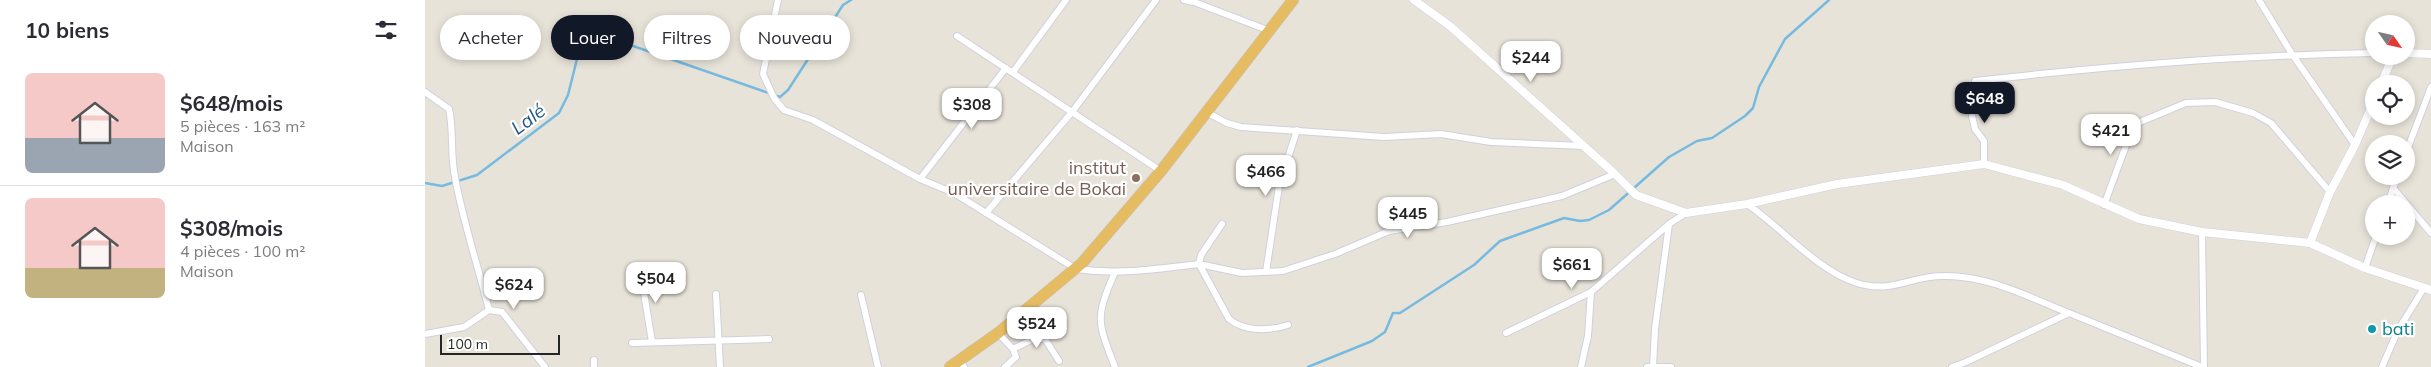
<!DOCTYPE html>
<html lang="fr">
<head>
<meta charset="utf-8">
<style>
  :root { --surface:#fff; --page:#f2f2f3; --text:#2b2b33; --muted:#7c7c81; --line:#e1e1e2; --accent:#111827 }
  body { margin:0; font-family:Mulish,sans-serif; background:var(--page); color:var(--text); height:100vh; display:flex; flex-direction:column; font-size:19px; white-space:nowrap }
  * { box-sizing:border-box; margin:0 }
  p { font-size:16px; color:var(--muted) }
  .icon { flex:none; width:28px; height:28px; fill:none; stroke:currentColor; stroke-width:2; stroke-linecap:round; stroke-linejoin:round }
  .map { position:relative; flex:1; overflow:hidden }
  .side { display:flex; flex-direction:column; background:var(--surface); width:425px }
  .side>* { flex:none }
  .guide { position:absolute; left:15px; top:15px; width:475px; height:45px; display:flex; gap:10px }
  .needle { width:32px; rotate:124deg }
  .buttons { position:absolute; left:1940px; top:15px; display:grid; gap:10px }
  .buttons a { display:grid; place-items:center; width:50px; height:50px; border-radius:50%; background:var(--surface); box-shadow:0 2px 8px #0003; font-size:25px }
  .scale { position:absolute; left:15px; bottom:12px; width:120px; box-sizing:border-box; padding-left:5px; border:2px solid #262626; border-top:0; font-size:14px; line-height:18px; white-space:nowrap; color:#262626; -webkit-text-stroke:4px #fff; paint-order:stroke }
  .price { position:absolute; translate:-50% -42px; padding:0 11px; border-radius:10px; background:#fff; color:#222; font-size:16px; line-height:32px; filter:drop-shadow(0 1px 2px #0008) }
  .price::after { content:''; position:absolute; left:50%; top:30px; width:15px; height:11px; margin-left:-8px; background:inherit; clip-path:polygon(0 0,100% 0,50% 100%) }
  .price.selected { background:var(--accent); color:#fff }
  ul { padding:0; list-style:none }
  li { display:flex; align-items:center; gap:15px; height:125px; padding:0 25px }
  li+li { border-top:1px solid var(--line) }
  li span { display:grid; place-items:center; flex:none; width:140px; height:100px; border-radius:8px; color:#555 }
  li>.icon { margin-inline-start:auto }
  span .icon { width:60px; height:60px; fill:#fffc; stroke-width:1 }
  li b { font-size:21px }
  h2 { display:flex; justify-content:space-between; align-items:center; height:60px; padding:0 25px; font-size:21px }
  .tag { padding:0 18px; border-radius:22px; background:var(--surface); box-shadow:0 2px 8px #0003; font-size:18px; line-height:45px }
  .tag.selected { background:var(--accent); color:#fff }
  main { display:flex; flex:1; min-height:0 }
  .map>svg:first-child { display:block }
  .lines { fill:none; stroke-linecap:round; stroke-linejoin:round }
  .stream { stroke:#76bae0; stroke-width:2.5 }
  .minor-casing { stroke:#cfd0de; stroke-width:8 }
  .tertiary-casing { stroke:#cfd0de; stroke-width:9 }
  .trunk-casing { stroke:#c2c2c2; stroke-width:12 }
  .minor { stroke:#fff; stroke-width:6 }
  .tertiary { stroke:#fff; stroke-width:8 }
  .trunk { stroke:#e6bc63; stroke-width:11 }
  .education-dot { fill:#8d6e63; stroke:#fff; stroke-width:2 }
  .culture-dot { fill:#0f9aa8; stroke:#fff; stroke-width:2 }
  .labels { text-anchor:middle; stroke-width:4.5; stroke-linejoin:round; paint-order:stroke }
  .education-label { font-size:18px; fill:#785e54; stroke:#fff; text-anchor:end }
  .culture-label { font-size:18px; fill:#0d838f; stroke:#fff; text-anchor:start }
  .water-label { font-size:19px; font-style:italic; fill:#1a5786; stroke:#fff }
</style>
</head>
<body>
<main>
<section class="side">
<h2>10 biens<svg class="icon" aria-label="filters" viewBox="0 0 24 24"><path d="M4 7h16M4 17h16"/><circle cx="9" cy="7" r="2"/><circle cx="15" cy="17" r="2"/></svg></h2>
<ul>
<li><span style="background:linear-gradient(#f6c9c9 65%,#9aa5b1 0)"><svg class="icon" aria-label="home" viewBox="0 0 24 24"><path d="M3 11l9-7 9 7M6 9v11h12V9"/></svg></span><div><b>$648/mois</b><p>5 pièces · 163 m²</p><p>Maison</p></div></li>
<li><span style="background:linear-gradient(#f6c9c9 70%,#c2b280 0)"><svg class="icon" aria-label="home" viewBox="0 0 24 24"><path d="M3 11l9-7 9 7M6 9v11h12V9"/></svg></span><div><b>$308/mois</b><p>4 pièces · 100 m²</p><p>Maison</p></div></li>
</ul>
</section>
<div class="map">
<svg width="2006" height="367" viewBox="0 0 2006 367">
  <rect width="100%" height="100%" fill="#e8e3d9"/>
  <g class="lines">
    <g class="stream">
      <path d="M0,183L17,186L52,175L134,113L143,95L153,55L170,39L185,38L355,97L363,90L418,5L426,0"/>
      <path d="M883,367L947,341L960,332L968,313H975L1049,265L1075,241L1139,218L1155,221L1164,220L1184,210L1244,157L1272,141L1287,138L1320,116L1328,108L1334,87L1360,39L1404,0"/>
    </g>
    <defs>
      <g id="minor">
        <path d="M353,0L338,74L349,98L359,110L388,120L495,179L529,193L651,269C693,275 732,269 774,264L804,319C820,332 844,331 863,325"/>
        <path d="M759,0L769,2L845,31"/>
        <path d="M1834,0L1867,54L1930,145"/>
        <path d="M532,36L736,171"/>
        <path d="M588,72L641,0"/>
        <path d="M0,92L24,109C29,131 25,154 30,177C38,222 53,266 64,310"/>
        <path d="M781,112L802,123L816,127L959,137L1016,134L1066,142L1159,146"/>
        <path d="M1981,153L2006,87"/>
        <path d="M1559,164V141L1550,129L1547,116L1550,81C1683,66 1816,55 1949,53"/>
        <path d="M1973,176L1968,188L2006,233"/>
        <path d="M495,179L581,68"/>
        <path d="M1322,204C1356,227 1391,269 1429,282C1465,295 1484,276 1518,276C1563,275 1603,297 1644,313"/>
        <path d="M1963,204L1968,188"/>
        <path d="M1679,205L1706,132L1715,122L1761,103L1790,102L1828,113L1846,123L1905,192"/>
        <path d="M561,213L647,112L731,0"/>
        <path d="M797,224L776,255L774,264L817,273L858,271L910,254L964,231L1022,222L1137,196L1190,174"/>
        <path d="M1777,232L1779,367"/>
        <path d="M215,268L227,342"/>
        <path d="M1940,268L1951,236"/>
        <path d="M841,272L854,186L872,130"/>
        <path d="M291,294L295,367"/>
        <path d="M436,295L453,367"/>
        <path d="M573,333L588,349L591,357L580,367"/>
        <path d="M1081,333L1166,292"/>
        <path d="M0,334L39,327L64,310L77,312L120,367"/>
        <path d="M207,343L344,339"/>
        <path d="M588,349L608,339H620L634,361"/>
        <path d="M169,360V367"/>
        <path d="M535,361L539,367"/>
        <path d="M690,367C672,321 670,318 690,272"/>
        <path d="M1156,367L1163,336L1166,292L1244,224L1261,213"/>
        <path d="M1222,367H1246"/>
        <path d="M1228,367L1230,329L1244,224"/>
        <path d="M1527,367L1541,362L1644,313L1777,367"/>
        <path d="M1957,367L1973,330L1999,288"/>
      </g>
      <g id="tertiary">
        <path d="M989,0L1025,26L1190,174L1211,195L1261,213L1322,204L1412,184L1559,164L1638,185L1714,219L1777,232L1885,243L1940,268L2006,290"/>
        <path d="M1981,53L2006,54"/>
        <path d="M1956,84L1968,56"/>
        <path d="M1885,243L1905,192L1930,145L1949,101"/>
      </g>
      <path id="trunk" d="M525,367L573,333L657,263L736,171L868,0"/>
    </defs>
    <use href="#minor" class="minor-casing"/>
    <use href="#tertiary" class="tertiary-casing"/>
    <use href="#trunk" class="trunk-casing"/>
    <use href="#minor" class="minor"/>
    <use href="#tertiary" class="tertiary"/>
    <use href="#trunk" class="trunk"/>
  </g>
  <circle class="education-dot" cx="711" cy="178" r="5"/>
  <circle class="culture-dot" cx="1947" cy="329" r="5"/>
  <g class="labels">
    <g class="education-label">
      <text x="701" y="174">institut<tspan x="701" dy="21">universitaire de Bokai</tspan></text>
    </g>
    <g class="culture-label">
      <text x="1957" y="335">bati</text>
    </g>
    <g class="water-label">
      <text transform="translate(103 119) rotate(-37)" y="7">Lalé</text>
    </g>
  </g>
</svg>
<div class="buttons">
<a><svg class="needle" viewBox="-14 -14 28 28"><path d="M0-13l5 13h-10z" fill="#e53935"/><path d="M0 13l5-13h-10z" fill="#7c7c81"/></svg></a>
<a><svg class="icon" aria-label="locate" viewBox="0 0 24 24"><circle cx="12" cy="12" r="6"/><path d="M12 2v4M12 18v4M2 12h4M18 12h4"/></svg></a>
<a><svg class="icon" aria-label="layers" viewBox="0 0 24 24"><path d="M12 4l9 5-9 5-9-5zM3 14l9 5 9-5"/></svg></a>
<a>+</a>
</div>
<div class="scale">100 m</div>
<b class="price" style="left:1106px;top:83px">$244</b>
<b class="price selected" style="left:1560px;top:124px">$648</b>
<b class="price" style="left:547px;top:130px">$308</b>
<b class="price" style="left:1686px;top:156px">$421</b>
<b class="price" style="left:841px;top:197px">$466</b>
<b class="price" style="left:983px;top:239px">$445</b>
<b class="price" style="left:1147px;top:290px">$661</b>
<b class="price" style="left:231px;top:304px">$504</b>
<b class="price" style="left:89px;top:310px">$624</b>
<b class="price" style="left:612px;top:349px">$524</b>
<div class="guide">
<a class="tag">Acheter</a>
<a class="tag selected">Louer</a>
<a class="tag">Filtres</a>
<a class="tag">Nouveau</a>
</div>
</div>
</main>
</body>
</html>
